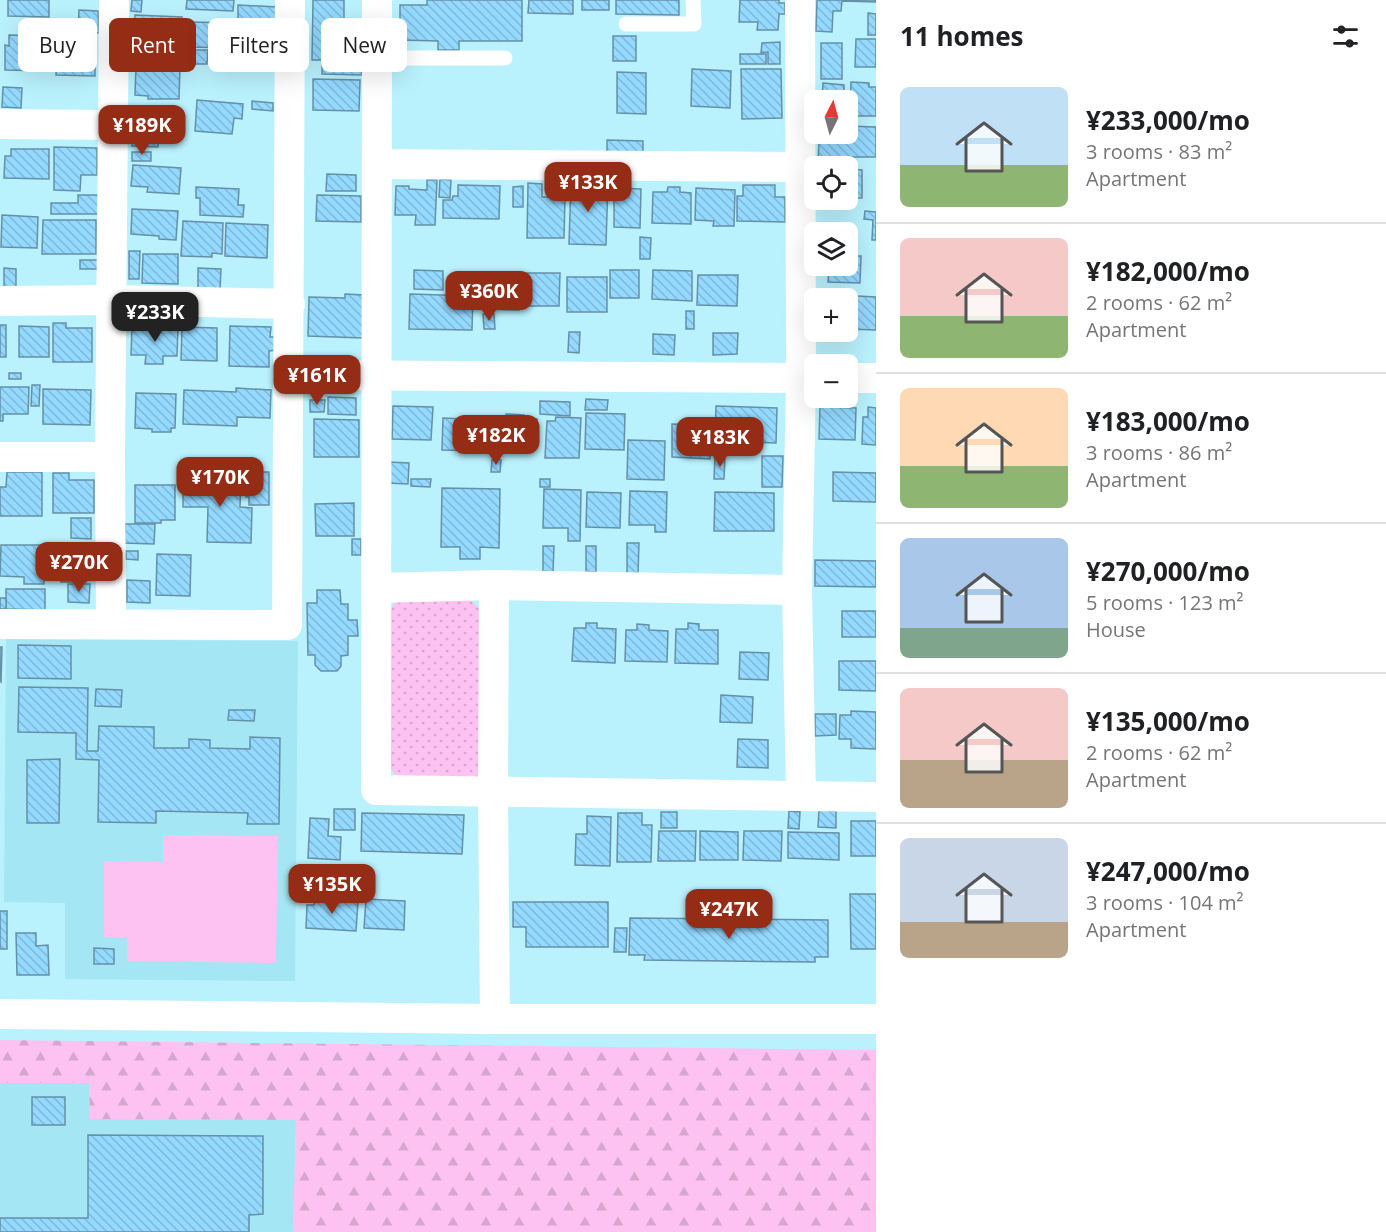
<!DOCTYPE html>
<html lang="en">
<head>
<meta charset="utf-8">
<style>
  :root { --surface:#fff; --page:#f6f6f6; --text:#202124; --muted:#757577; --line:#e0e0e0; --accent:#952c16 }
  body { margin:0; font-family:"Open Sans",sans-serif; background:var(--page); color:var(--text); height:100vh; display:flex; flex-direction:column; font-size:22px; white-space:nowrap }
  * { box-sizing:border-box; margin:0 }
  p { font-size:20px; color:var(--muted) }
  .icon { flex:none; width:33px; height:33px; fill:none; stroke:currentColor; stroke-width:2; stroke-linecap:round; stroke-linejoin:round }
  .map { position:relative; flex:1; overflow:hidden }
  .panel { display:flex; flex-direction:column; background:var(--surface); width:510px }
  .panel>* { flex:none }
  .banner { position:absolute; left:18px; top:18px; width:570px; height:54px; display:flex; gap:12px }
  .needle { width:39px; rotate:6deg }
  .buttons { position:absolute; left:804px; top:90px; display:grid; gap:12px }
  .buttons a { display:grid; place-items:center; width:54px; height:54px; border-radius:9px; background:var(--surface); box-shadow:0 6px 24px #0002; font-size:30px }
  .price { position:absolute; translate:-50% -51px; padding:0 14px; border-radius:12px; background:var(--accent); color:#fff; font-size:20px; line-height:39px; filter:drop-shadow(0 2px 3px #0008) }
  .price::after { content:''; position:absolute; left:50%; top:36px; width:18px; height:14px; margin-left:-9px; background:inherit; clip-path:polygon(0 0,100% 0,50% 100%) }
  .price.current { background:#222; color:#fff }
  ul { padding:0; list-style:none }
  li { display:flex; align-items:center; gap:18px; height:150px; padding:0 24px }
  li+li { border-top:2px solid var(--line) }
  li span { display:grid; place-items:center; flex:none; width:168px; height:120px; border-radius:9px; color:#555 }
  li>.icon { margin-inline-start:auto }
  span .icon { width:72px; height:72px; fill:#fffc; stroke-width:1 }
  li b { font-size:26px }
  h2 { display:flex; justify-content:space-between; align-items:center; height:72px; padding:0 24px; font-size:26px }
  .chip { padding:0 21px; border-radius:9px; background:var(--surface); box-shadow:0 6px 24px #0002; font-size:21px; line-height:54px }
  .chip.current { background:var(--accent); color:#fff }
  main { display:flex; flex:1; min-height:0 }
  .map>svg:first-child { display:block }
  .built { fill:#a4e6f4 }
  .green { fill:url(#green-dots) }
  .forest { fill:url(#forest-firs) }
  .pitch { fill:#fdc2f1 }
  .building { fill:url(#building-back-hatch); stroke:#6590a7; stroke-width:1.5 }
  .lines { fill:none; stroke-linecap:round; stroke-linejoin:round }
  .lane { stroke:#fff; stroke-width:15 }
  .street { stroke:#fff; stroke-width:30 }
</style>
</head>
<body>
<main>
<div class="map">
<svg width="876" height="1232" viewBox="0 0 876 1232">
  <defs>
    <pattern id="green-dots" width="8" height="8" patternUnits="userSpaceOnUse" patternTransform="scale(1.5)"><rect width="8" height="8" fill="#fdc2f1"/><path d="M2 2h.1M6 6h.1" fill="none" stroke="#d7a6ce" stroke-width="1.8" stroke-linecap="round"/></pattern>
    <pattern id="forest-firs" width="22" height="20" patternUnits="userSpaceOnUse" patternTransform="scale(1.5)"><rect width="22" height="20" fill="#fdc2f1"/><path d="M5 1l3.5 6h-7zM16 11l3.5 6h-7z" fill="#d7a6ce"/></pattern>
    <pattern id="building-back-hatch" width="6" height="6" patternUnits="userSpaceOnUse" patternTransform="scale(1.5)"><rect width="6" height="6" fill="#94d9ff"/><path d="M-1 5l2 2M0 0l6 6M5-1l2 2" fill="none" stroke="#7eb9da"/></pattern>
  </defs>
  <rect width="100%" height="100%" fill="#b9f1fd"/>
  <g class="built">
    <path d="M6,639L298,641L295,981L65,979V903L4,902Z"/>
    <path d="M0,1083H89L90,1119L296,1120L293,1232H0Z"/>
  </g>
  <path class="green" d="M399,598L470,600L483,612L479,784L401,781L386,764L387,614Z"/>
  <path class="forest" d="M0,1040L876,1050V1232H293L296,1120L90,1119L89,1083H0Z"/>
  <path class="pitch" d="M163,835L278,836L276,963L127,961V938L104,937V861L163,862Z"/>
  <g class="building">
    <path d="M8,0H49V17L8,16Z"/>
    <path d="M132,0H142L141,12L131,11Z"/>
    <path d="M187,0H234L233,11L186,9Z"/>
    <path d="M313,0H344V60H312Z"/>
    <path d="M427,0H522V41H459V50H438V41L400,40V5H427Z"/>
    <path d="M529,0H573V14L528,13Z"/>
    <rect x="582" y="0" width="27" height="10"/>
    <path d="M616,0H679V15L616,14Z"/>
    <path d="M740,0H779V3H785V14H779L778,30H757L758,22H739Z"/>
    <path d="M817,0H876V2L842,1L841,11H833L832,32L816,31Z"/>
    <path d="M238,5L278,7L277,24L260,23L259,35L244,34V23H238Z"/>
    <path d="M79,10L98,11L99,33L78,32Z"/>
    <path d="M868,13L876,14V35H868Z"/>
    <path d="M135,15L182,17L181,44L134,42Z"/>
    <path d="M189,22L235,23V48L189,47Z"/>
    <path d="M9,35L49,36V71L5,70V45L9,46Z"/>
    <rect x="613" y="36" width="23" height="25"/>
    <path d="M57,39L95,40V76L56,75Z"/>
    <path d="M856,39H876V67H855Z"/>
    <path d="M780,42V64H768V52L761,53L762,43Z"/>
    <rect x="821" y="43" width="21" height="36"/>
    <path d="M189,50H208L207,64H189Z"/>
    <path d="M350,50H365L364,61H349Z"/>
    <rect x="740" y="54" width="26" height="10"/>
    <path d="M322,62L362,64V75L322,74Z"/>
    <path d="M136,65L180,66L179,99H148V96L135,95Z"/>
    <path d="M692,69L731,71L730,108L691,106Z"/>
    <path d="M741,69H781L782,118L742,119Z"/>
    <path d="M617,72L646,73V114L617,113Z"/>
    <path d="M313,79L360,80L359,111L313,110Z"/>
    <path d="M851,82L869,83V87H876V116H850Z"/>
    <path d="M823,83L844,85V100H822Z"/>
    <path d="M3,87L22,88L21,108L2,107Z"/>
    <path d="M197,100L243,104L242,119L234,118L232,134L195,131Z"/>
    <path d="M252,101L273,103V111L252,109Z"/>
    <path d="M134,114L180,117L178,142L158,141V147L132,146Z"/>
    <path d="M848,126L876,127V157H846V165L818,164L819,142L842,143V134H848Z"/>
    <path d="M607,140L643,141V154L607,152Z"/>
    <path d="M54,147L97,148V175H81L80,191L54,190Z"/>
    <path d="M11,149H49V179L4,178L5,156H11Z"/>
    <rect x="132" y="152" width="19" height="9"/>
    <path d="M133,165L181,168L179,194L147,192L148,187L131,186Z"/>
    <path d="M848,169L862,170V198H848Z"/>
    <path d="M327,174L356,175V191H326Z"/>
    <path d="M440,179L451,180L450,198L439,197Z"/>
    <path d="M427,180H437L435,225H415L416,215H395L396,186H409V189L427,190Z"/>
    <path d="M571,181L608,182L606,245L569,244Z"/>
    <path d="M528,183L542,184V197H565L564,238H527Z"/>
    <path d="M458,185L500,186L499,219L443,218V200H452L453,196H458Z"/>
    <path d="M743,185H775V197H785V222L737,221V196H743Z"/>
    <path d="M523,186V207H513V187Z"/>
    <path d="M196,187L239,189L238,205H244L243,217L200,215V198H196Z"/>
    <path d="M668,187H680V192L691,193V224L652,223L653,192H667Z"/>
    <path d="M614,188L641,189L640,228L614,227Z"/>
    <path d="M696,188L735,190L734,226H713L714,221L695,220Z"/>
    <path d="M78,195H100V214H51V203H78Z"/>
    <path d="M317,195L361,196V222L316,221Z"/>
    <path d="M132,209L178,211L176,240L159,239V236L131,234Z"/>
    <path d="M865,211L876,212V240H872L873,220L864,219Z"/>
    <path d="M2,215L38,217L37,248L1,247Z"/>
    <path d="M43,220H96V254H42Z"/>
    <path d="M183,221L223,223L222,254L212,253V257L181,256Z"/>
    <path d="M226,223L268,225L267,258L225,256Z"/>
    <path d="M640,237L651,238L650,259H640Z"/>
    <path d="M129,251H140L139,279H129Z"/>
    <path d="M143,254H178V284L142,283Z"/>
    <path d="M848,256H861L860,283L828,282L829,266H848Z"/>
    <rect x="80" y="260" width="20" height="9"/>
    <path d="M4,268L16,269V291L4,290Z"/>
    <path d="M198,268L221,269L220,290L198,289Z"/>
    <path d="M414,270L443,271V290L414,289Z"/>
    <rect x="610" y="270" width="29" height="28"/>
    <path d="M653,270L692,271V301L652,299Z"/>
    <path d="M488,273H560L559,306H519V310L487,309Z"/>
    <path d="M698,275H738L737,306L697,305Z"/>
    <rect x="567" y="277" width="40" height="35"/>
    <path d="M345,294L364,295L363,338L308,336L309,297L345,298Z"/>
    <path d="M410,294L473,296L472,330L409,329Z"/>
    <path d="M838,295L876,297V330L848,329V298H838Z"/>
    <rect x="686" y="311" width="8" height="18"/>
    <path d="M483,314H494L495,329H484Z"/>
    <path d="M53,323H66V328H92V362H53Z"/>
    <rect x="0" y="325" width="6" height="32"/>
    <path d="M19,326L49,327V357H19Z"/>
    <path d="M230,326L271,327L270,337H276V350L269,351V367L229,366Z"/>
    <path d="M132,327L178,328L177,356H163V364H145L146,355H131Z"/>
    <path d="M182,327L217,328V361L181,360Z"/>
    <path d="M569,332H580L579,353L568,352Z"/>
    <path d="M713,333H738L737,354L713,355Z"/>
    <path d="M653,334L675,335L674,355L653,354Z"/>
    <rect x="9" y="373" width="12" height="6"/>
    <path d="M32,385H40L39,406H31Z"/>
    <path d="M0,387H29L28,414H3V421H0Z"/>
    <path d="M236,388L271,390L270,418L237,417V426L183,424L184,390L236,392Z"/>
    <path d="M43,389L91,390L90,425L43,424Z"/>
    <path d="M136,393L176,394L175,428H171V432H152V429L135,428Z"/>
    <path d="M328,397L356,398V415L328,414Z"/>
    <path d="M586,399L608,400L607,410H585Z"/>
    <path d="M310,400H325L324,412H310Z"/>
    <path d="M540,401L570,402V416L540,414Z"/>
    <path d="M393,406L433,407L431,440L392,439Z"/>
    <path d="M716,406L777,408L776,443L715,441Z"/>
    <path d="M820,407L856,408L855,440L819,439Z"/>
    <path d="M868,407L876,408V445L862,444L863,417H868Z"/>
    <path d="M586,413L625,414L624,450L585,449Z"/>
    <path d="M506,414L524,415V418L537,419L535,450L495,448L496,425H505Z"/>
    <path d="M556,417L581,418L579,458H545L547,421H555Z"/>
    <path d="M443,418L485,420V451L442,450Z"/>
    <path d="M314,419L359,420V457H314Z"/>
    <path d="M672,424L711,425L710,459L672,457Z"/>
    <path d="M628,440L665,441L664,480L627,479Z"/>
    <path d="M715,456H725L724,479H714Z"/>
    <path d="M762,456H783L782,487H762Z"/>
    <path d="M492,460H501L500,472H491Z"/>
    <path d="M388,462L409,463L408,484L387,483Z"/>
    <path d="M7,472H42V516H0V487H6Z"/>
    <path d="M246,472H269V505H249V497H246Z"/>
    <path d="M833,472L876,473V502L833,501Z"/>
    <path d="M53,473H69V480H94V513H53Z"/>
    <path d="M183,477L241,478L240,507L252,508L251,543L207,542L208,507H183Z"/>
    <path d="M411,479H431L430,487L411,486Z"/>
    <rect x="540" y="479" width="10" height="8"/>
    <path d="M135,485H175V520H161V523H135Z"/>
    <path d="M442,488L500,489L499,548L480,547V559H460V547H441Z"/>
    <path d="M544,489L581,490L580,541H568V528H543Z"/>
    <path d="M630,491L667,492L666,532H655V525H629Z"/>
    <path d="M587,492L621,493L620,528L586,527Z"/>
    <path d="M715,492L774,493V531H714Z"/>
    <path d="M354,503V536H316L315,504Z"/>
    <path d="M71,518H91V539L71,538Z"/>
    <path d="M125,524H155L154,544L124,543Z"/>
    <rect x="352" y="539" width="9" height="16"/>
    <path d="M627,543H639L638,574H627Z"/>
    <path d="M1,545H44V584H24V577L0,576Z"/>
    <path d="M50,545H87V551H93V573H86V582H61V577H50Z"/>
    <path d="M543,546H554L553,572L543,571Z"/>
    <rect x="586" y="546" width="10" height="26"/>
    <path d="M126,551H138V560L126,559Z"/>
    <path d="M157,554L191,555L190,596L156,595Z"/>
    <path d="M815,560L876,561V587L815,586Z"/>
    <path d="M127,580L150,581V603L127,602Z"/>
    <path d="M68,584H90L89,603L68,602Z"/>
    <path d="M6,589H45V610L6,609Z"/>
    <path d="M317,590H340L341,604H348V620H357L358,636H348V655L341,656V666L337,671H321L315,665V655H308L307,603H317Z"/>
    <rect x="0" y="598" width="6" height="11"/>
    <rect x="842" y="611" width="34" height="26"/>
    <path d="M586,623H597V628L616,629L615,663L572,661L574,628H586Z"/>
    <path d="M688,623L699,624V630H718V664L675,663L676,629H688Z"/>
    <path d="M637,624L649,625V630L668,631L667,662L625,661L626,630H637Z"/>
    <path d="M18,645L71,646V679L18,678Z"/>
    <path d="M0,647H2L1,682L0,681Z"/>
    <path d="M740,652L769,653L768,680L739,679Z"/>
    <path d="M839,661H876V691L839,690Z"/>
    <path d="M19,687L88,688L87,751H98L99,726L154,727V748H189V739L210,740V748L250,749V737L280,738L279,824H247L248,813L156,811V823L98,822L99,760L76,759V733L18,732Z"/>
    <path d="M96,689L122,690L121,707L95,706Z"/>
    <path d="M721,695L753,697L752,723L720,722Z"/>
    <path d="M229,710H255L254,721L228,720Z"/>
    <path d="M851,711L876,712V749L851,748V739H839L840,715H851Z"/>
    <path d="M815,714H836V735L815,736Z"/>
    <path d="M738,739L768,740V768L737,767Z"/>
    <path d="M60,759L59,823H27V760Z"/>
    <rect x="334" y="809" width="21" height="21"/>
    <path d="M819,810L836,811V828L818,827Z"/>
    <path d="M789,811L800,812L799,829L788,828Z"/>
    <rect x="661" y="812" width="16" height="16"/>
    <path d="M362,813L464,815L462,854L361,851Z"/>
    <path d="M618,813H642V825H652L651,862H617Z"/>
    <path d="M587,816L611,817L610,866L575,865L576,834H587Z"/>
    <path d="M310,818L329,819L328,836L341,837L340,860L308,858Z"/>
    <rect x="851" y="821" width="25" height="35"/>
    <path d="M659,831H696L695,861H658Z"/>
    <path d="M700,831L738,832V860H700Z"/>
    <path d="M744,831H782L781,861L743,860Z"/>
    <path d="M788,832L839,833V860L788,858Z"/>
    <path d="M850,894H876V949H851Z"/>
    <path d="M366,899L405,901L404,930L364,928Z"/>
    <path d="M315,900L358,902L356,931L306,928L307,905H314Z"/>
    <path d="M513,902H608V947H526V927H513Z"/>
    <rect x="0" y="911" width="7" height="38"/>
    <path d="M630,918L828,920V957H815V962L644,960L645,955H629Z"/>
    <path d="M615,928H627L626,952H614Z"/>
    <path d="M16,933H36V946L48,945L49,975H17Z"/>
    <path d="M94,948L114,949V964H94Z"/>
    <rect x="32" y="1097" width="33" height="28"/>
    <path d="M88,1135L263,1136V1214L249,1215V1232H0V1218H88Z"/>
  </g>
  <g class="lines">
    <g class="lane">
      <path d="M626,24H694L693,0"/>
      <path d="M377,58H505"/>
    </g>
    <g class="street">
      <path d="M377,0L376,790L876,797"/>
      <path d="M800,0L801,378L797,590L801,795"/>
      <path d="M0,124L112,125"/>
      <path d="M377,164L802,167"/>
      <path d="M0,301L111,300L290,304"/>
      <path d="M288,375L814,378"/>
      <path d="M848,378H876"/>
      <path d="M0,457H110"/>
      <path d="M494,585L493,791L495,1019"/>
      <path d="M377,588L494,585L797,590"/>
      <path d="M0,624L287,625L290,0"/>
      <path d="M111,624L110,457L114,0"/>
      <path d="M0,1014L495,1019H876"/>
    </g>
  </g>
</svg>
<div class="buttons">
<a><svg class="needle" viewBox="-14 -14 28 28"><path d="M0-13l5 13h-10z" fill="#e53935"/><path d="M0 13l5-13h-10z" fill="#757577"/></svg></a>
<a><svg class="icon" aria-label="locate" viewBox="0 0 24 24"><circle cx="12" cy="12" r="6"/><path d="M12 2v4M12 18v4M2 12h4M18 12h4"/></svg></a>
<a><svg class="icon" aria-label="layers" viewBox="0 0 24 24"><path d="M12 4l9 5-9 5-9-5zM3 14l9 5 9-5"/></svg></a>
<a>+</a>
<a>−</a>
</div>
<b class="price" style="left:142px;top:156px">¥189K</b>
<b class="price" style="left:588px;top:213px">¥133K</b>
<b class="price" style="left:489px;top:322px">¥360K</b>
<b class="price current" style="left:155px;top:343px">¥233K</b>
<b class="price" style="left:317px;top:406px">¥161K</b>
<b class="price" style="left:496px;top:466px">¥182K</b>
<b class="price" style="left:720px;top:468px">¥183K</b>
<b class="price" style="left:220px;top:508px">¥170K</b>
<b class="price" style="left:79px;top:593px">¥270K</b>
<b class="price" style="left:332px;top:915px">¥135K</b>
<b class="price" style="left:729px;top:940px">¥247K</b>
<div class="banner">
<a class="chip">Buy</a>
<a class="chip current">Rent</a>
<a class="chip">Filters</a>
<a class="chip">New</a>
</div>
</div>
<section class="panel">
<h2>11 homes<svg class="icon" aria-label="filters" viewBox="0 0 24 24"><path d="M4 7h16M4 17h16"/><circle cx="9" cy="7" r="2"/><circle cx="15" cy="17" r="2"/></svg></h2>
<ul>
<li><span style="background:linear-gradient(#bfe0f5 65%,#8fb573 0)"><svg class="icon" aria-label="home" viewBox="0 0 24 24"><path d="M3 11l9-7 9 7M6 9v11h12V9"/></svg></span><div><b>¥233,000/mo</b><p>3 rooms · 83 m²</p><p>Apartment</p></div></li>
<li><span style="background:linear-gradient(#f6c9c9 65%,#8fb573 0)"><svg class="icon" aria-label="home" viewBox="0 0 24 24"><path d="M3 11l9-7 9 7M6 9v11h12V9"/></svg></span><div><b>¥182,000/mo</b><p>2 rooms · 62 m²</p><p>Apartment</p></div></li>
<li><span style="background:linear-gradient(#ffd9b3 65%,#8fb573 0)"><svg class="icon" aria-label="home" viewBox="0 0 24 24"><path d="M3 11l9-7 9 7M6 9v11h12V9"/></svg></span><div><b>¥183,000/mo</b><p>3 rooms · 86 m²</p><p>Apartment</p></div></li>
<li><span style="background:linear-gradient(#a9c7e8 75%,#7fa58c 0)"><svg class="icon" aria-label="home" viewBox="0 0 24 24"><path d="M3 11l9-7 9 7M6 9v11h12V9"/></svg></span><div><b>¥270,000/mo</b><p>5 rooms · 123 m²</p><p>House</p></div></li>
<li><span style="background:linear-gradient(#f6c9c9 60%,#b9a48a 0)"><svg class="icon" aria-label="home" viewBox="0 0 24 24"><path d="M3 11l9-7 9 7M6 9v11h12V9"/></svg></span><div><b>¥135,000/mo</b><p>2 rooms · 62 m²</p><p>Apartment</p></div></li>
<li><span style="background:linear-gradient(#c9d6e8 70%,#b9a48a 0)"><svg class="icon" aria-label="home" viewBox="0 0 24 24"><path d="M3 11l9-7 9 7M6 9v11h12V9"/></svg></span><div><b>¥247,000/mo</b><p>3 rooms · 104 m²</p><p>Apartment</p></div></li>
</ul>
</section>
</main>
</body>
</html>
